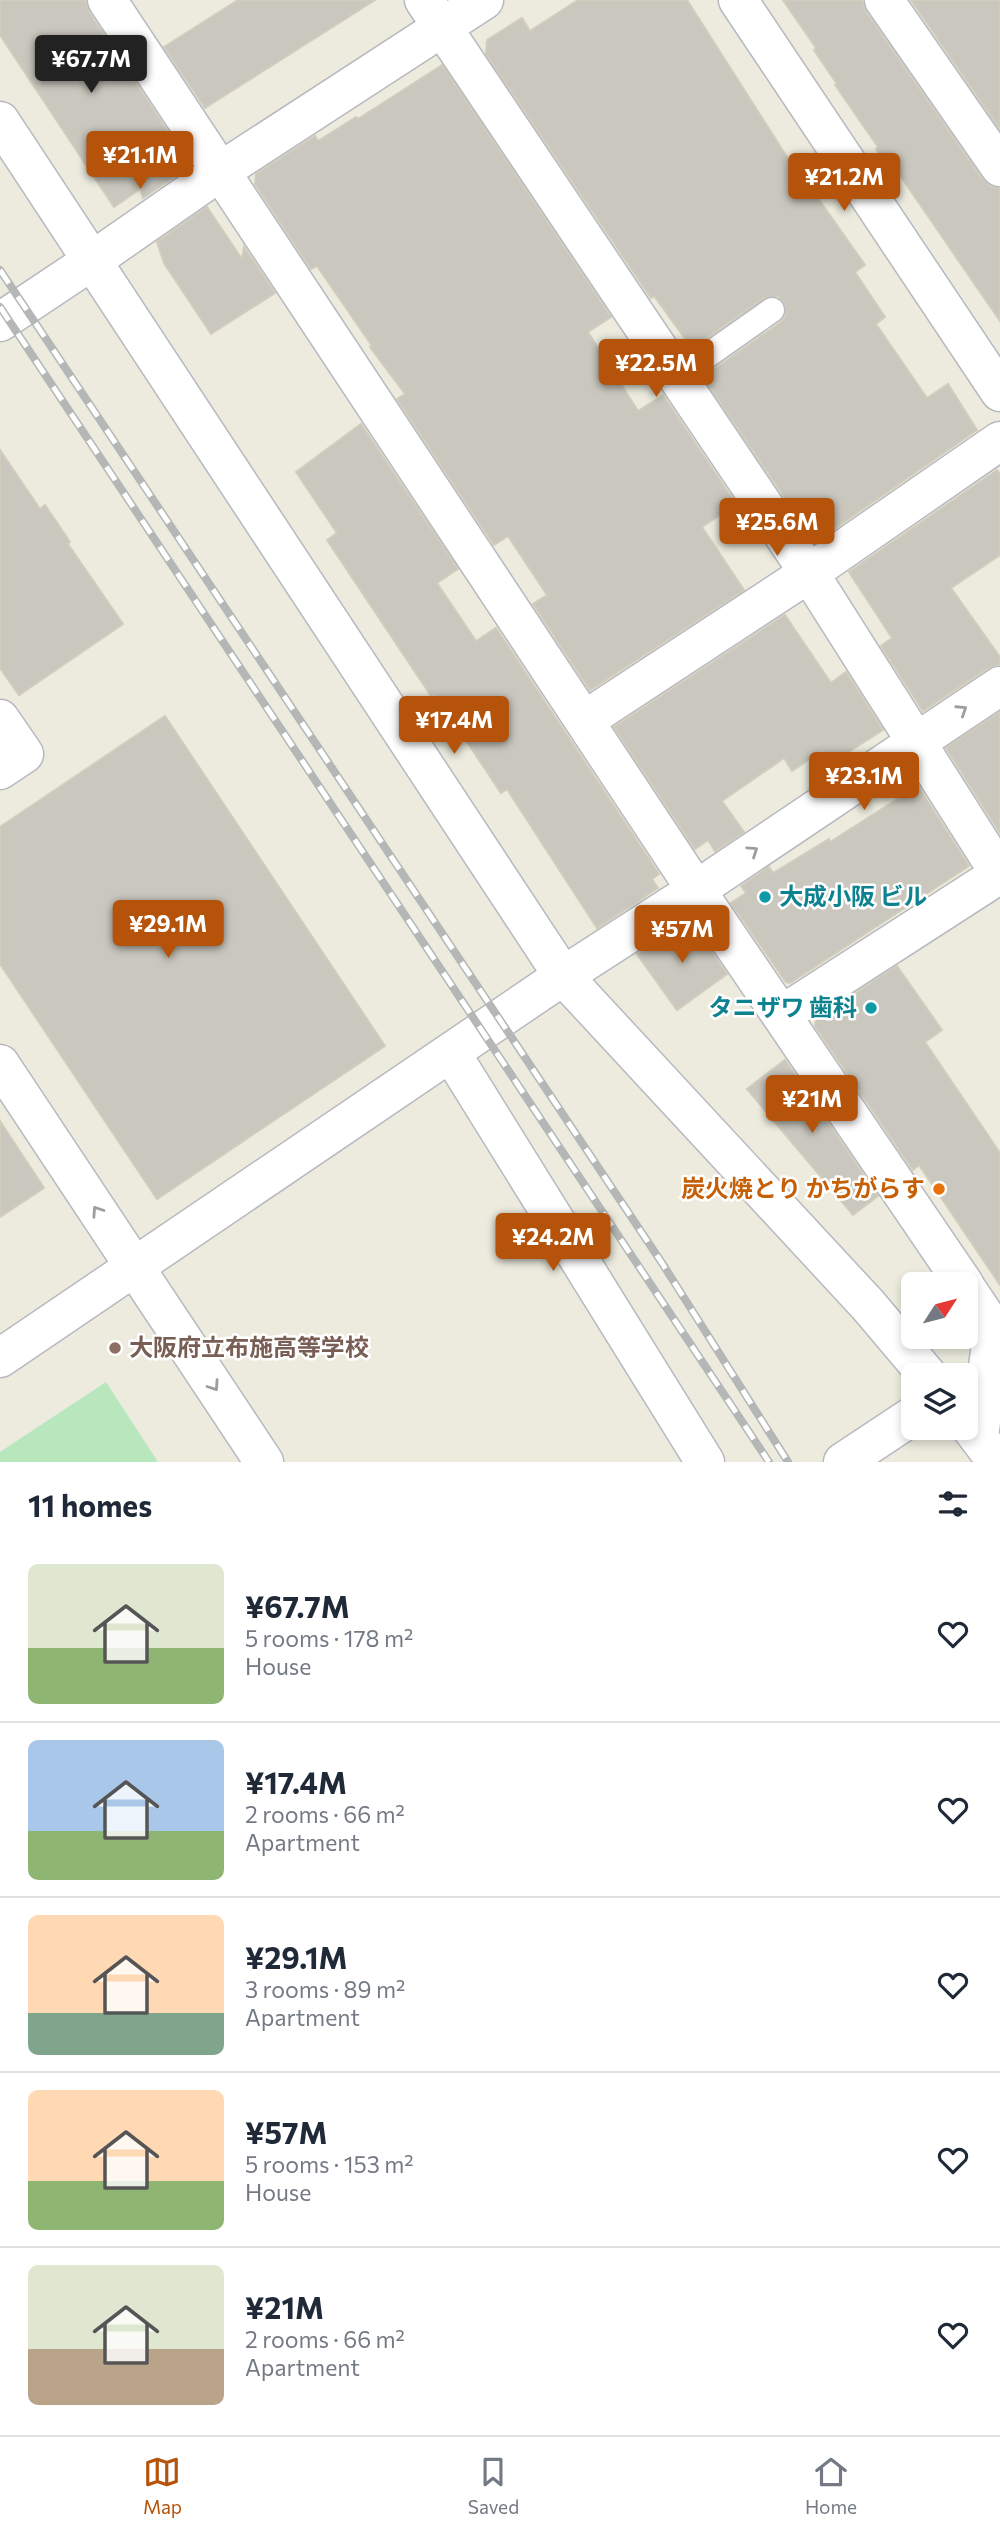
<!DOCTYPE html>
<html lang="en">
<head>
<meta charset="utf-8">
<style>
  :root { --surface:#fff; --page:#f6f6f7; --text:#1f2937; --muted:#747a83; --line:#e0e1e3; --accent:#b45309 }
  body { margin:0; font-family:Commissioner,"Noto Sans JP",sans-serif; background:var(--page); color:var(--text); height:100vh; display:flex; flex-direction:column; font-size:26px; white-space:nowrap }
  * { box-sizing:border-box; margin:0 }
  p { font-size:23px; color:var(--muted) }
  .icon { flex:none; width:38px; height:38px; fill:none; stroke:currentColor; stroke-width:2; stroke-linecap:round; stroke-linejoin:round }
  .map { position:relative; height:1462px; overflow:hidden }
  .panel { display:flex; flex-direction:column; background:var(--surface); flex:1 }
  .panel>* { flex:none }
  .needle { width:46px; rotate:54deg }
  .fabs { position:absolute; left:901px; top:1272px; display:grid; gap:14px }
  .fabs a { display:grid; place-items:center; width:77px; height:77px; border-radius:10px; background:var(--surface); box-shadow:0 4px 10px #0003; font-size:35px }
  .price { position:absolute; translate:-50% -60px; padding:0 16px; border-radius:7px; background:var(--accent); color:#fff; font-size:23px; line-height:46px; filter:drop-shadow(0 2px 4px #0008) }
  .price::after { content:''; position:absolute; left:50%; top:42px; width:21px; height:16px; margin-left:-10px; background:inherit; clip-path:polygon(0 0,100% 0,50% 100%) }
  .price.selected { background:#222; color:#fff }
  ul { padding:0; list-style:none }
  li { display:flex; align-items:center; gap:21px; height:175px; padding:0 28px }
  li+li { border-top:2px solid var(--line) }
  li span { display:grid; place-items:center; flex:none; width:196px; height:140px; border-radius:10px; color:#555 }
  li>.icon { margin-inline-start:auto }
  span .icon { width:84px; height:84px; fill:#fffc; stroke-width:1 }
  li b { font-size:30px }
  h2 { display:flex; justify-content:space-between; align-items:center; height:84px; padding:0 28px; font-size:30px }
  .menu { display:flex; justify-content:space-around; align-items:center; height:98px; border-top:2px solid var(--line); background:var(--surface); font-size:19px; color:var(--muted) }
  .menu a { display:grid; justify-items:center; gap:4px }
  .menu .selected { color:var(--accent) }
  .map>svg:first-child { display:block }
  .green { fill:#b8e7bd }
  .building { fill:#c9c7be; stroke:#d1cdbd; stroke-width:2 }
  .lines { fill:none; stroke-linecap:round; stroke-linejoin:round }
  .service-casing { stroke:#b7b9bf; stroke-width:27 }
  .minor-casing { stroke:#b7b9bf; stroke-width:41 }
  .tertiary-casing { stroke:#b7b9bf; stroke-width:41 }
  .service { stroke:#fff; stroke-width:24 }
  .minor { stroke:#fff; stroke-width:38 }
  .tertiary { stroke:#fff; stroke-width:38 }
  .rail-casing { stroke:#b5b6b6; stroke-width:8 }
  .rail { stroke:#fff; stroke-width:5; stroke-dasharray:16; stroke-linecap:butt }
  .oneway { stroke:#9b9da0 }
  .culture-dot { fill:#0f9aa8; stroke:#fff; stroke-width:2.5 }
  .food-dot { fill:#e8710a; stroke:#fff; stroke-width:2.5 }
  .education-dot { fill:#8d6e63; stroke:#fff; stroke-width:2.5 }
  .labels { text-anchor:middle; stroke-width:5; stroke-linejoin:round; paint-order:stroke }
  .culture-label { font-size:24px; font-weight:bold; fill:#0d838f; stroke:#fff; text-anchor:start }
  .food-label { font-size:24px; font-weight:bold; fill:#c56008; stroke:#fff; text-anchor:end }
  .education-label { font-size:24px; font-weight:bold; fill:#785e54; stroke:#fff; text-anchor:start }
</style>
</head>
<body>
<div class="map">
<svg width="1000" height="1462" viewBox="0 0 1000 1462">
  <rect width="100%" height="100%" fill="#ecebde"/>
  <path class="green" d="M106,1382L158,1462H0V1452Z"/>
  <g class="building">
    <path d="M0,0H85L89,12L186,159L178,164L183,171L143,198L140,189L114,207L0,35Z"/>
    <path d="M238,0H375L205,108L164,47Z"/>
    <path d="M578,0H687L810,193L813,191L865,265L855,272L885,317L876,324L927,398L948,384L977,430L815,542L703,377L781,322L786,316L784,302L778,296L764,298L692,348L654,296L651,298L486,54L487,40L522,18L530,31Z"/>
    <path d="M783,0H862L866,12L982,179L990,186L1000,189V321L899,174L895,177L876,149L878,147L835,85L837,84L814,50L816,48Z"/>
    <path d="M911,0H1000V129Z"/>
    <path d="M442,65L611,317L588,332L638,411L663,395L736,504L702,527L744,590L590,690L533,604L547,595L508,536L494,545L397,399L405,394L370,347L372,346L317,266L311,269L255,184L256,174L315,136L318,141L356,117L358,119Z"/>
    <path d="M207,207L242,259L244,247L275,293L211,334L164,263L157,242Z"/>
    <path d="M361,424L458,569L437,583L476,641L496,628L659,874L652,879L658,888L597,928L507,789L501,793L435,694L431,696L327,540L337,533L296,472Z"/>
    <path d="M0,450L40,509L45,505L70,542L68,544L123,624L19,695L0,668Z"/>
    <path d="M997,470L1000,474V555L951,588L1000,657V664L988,668L923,711L881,646L892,638L849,572Z"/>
    <path d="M785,615L831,683L846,672L883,730L831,763L823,750L792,771L784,758L722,801L744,832L715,851L708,840L695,849L614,727Z"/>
    <path d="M1000,712V833L946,748Z"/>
    <path d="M165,716L385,1046L157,1199L0,964V827Z"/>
    <path d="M918,786L969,866L790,983L786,982L731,903L746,893L741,886L769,867L773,873L829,839L830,842Z"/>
    <path d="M684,924L690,933L696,929L727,974L677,1010L637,954Z"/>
    <path d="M897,966L942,1030L925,1042L1000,1153V1285L919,1165L913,1170L815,1026L816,1019Z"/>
    <path d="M785,1060L878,1196L853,1215L747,1089Z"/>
    <path d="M0,1121L44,1188L0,1217Z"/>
  </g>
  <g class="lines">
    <defs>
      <path id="service" d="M677,377L772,310"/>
      <g id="minor">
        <path d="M107,0L696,890L964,1284"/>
        <path d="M424,0L809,573L1000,874"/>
        <path d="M738,0L1000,392"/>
        <path d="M884,0L1000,167"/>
        <path d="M0,322L93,260L221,171L484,0"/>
        <path d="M0,719L24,754L0,770"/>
        <path d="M585,720L809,573L1000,441"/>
        <path d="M783,1014L1000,874"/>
        <path d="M451,1053L705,1462"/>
        <path d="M0,1064L264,1462"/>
        <path d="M966,1288L993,1328L979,1437"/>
        <path d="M0,1358L563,976L696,890L1000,686"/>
        <path d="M843,1462L914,1415"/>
      </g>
      <g id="tertiary">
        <path d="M0,121L563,976L868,1305L928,1376"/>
        <path d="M966,1421L997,1462"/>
      </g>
    </defs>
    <use href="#service" class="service-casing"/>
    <use href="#minor" class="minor-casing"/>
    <use href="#tertiary" class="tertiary-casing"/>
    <use href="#service" class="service"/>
    <use href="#minor" class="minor"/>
    <use href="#tertiary" class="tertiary"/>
    <defs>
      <g id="rail">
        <path d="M0,270L662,1263L788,1462"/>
        <path d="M0,307L769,1462"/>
      </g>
    </defs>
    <use href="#rail" class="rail-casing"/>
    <use href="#rail" class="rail"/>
  </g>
  <defs><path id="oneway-chevron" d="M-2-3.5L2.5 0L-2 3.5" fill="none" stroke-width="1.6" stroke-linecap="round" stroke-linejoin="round" transform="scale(1.75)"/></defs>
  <g class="oneway">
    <use href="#oneway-chevron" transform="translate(962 710) rotate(-33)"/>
    <use href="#oneway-chevron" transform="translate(753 851) rotate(-34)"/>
    <use href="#oneway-chevron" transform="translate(97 1211) rotate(-124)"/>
    <use href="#oneway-chevron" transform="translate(214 1386) rotate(56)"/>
  </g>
  <g class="culture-dot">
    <circle cx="765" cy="897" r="7"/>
    <circle cx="871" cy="1008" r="7"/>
  </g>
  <circle class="food-dot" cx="939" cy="1189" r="7"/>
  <circle class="education-dot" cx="115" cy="1348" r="7"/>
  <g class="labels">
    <g class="culture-label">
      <text x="779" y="905">大成小阪 ビル</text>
      <text x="857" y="1016" text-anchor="end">タニザワ 歯科</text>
    </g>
    <g class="food-label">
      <text x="925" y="1197">炭火焼とり かちがらす</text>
    </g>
    <g class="education-label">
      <text x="129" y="1356">大阪府立布施高等学校</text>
    </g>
  </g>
</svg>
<div class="fabs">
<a><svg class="needle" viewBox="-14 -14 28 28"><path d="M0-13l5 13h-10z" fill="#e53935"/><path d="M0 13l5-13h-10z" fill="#747a83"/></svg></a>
<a><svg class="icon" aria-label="layers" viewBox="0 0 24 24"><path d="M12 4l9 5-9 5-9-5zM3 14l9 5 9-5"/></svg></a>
</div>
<b class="price selected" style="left:91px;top:95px">¥67.7M</b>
<b class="price" style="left:140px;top:191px">¥21.1M</b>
<b class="price" style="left:844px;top:213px">¥21.2M</b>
<b class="price" style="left:656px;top:399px">¥22.5M</b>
<b class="price" style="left:777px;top:558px">¥25.6M</b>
<b class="price" style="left:454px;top:756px">¥17.4M</b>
<b class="price" style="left:864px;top:812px">¥23.1M</b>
<b class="price" style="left:168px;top:960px">¥29.1M</b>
<b class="price" style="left:682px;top:965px">¥57M</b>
<b class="price" style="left:812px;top:1135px">¥21M</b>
<b class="price" style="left:553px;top:1273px">¥24.2M</b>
</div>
<section class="panel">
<h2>11 homes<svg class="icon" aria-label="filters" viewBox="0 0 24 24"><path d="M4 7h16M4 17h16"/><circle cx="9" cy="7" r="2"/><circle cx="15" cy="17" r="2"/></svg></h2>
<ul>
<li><span style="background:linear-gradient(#dfe7d0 60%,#8fb573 0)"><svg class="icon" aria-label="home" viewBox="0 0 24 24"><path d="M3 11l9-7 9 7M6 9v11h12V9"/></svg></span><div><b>¥67.7M</b><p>5 rooms · 178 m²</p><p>House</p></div><svg class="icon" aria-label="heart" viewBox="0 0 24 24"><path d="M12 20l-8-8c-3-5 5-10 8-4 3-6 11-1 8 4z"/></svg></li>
<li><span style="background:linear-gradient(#a9c7e8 65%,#8fb573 0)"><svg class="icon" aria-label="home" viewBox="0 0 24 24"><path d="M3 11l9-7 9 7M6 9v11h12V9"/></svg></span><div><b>¥17.4M</b><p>2 rooms · 66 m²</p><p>Apartment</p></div><svg class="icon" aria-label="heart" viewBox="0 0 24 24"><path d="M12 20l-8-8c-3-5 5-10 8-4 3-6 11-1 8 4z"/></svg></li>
<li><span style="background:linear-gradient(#ffd9b3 70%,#7fa58c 0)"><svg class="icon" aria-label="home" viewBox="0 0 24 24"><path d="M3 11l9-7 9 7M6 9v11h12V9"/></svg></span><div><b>¥29.1M</b><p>3 rooms · 89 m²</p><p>Apartment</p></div><svg class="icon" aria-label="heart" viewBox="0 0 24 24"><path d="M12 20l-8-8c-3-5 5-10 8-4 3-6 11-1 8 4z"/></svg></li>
<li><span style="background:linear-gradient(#ffd9b3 65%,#8fb573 0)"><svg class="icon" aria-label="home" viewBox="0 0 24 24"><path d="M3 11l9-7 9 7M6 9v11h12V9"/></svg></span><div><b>¥57M</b><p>5 rooms · 153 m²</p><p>House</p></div><svg class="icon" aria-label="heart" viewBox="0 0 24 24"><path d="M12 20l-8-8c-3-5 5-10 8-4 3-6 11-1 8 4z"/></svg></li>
<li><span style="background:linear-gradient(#dfe7d0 60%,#b9a48a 0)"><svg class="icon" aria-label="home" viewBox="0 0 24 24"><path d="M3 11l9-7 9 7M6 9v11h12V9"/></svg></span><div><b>¥21M</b><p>2 rooms · 66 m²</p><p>Apartment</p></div><svg class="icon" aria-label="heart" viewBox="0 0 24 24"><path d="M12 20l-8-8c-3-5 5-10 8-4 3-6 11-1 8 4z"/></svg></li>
</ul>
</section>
<nav class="menu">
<a class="selected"><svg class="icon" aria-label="map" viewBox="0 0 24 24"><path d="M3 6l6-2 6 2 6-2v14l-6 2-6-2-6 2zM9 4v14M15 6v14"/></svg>Map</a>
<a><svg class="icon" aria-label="saved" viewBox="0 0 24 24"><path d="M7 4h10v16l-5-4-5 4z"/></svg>Saved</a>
<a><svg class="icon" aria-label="home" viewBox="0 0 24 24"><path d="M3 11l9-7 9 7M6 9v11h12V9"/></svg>Home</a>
</nav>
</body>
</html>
